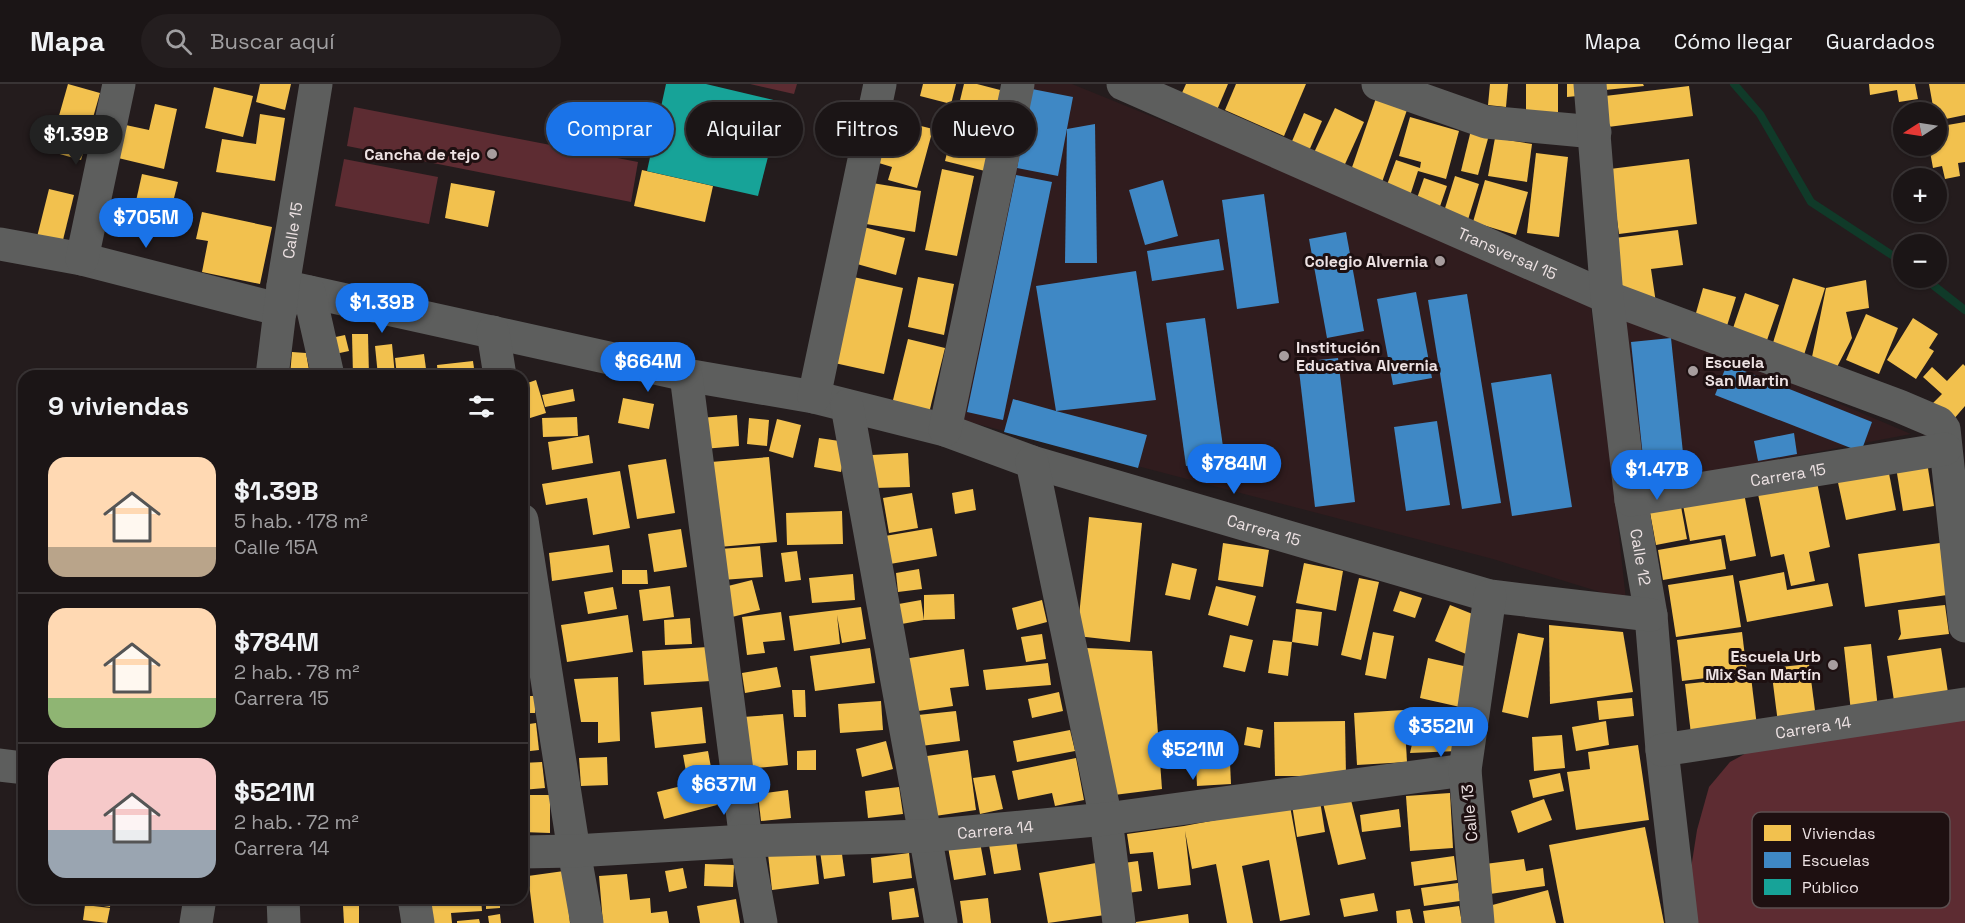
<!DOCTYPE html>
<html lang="es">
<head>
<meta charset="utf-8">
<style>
  :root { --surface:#1b1516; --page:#241e1f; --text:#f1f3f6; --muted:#a09fa1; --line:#393435; --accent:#1a73e8 }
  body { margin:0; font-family:"Space Grotesk",sans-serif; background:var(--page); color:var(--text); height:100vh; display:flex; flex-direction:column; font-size:22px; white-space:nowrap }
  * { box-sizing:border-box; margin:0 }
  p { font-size:20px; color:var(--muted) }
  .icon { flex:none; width:33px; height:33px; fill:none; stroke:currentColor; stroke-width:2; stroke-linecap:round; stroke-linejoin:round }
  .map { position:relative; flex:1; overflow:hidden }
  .panel { position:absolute; left:18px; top:286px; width:510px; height:534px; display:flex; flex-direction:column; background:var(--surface); border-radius:18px; box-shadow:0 2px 4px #0004,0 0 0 2px var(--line) }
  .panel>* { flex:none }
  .banner { position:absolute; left:546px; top:18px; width:570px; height:54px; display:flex; gap:12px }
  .needle { width:39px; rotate:258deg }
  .controls { position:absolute; left:1893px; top:18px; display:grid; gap:12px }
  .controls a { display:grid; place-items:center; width:54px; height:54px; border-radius:50%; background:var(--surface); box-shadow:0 2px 4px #0004,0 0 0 2px var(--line); font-size:30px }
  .price { position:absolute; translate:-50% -51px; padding:0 14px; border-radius:21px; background:var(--accent); color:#fff; font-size:20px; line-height:39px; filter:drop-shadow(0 2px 3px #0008) }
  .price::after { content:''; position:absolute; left:50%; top:36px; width:18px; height:14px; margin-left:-9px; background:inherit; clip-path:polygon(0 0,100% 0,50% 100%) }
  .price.on { background:#222; color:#fff }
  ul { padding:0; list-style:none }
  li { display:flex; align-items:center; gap:18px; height:150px; padding:0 30px }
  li+li { border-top:2px solid var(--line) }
  li span { display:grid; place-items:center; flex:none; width:168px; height:120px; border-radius:18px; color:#555 }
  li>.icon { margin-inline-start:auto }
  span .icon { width:72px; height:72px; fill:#fffc; stroke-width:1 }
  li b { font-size:26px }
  h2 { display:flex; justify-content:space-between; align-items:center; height:72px; padding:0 30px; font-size:26px }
  .pill { padding:0 21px; border-radius:27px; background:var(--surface); box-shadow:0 2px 4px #0004,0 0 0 2px var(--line); font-size:21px; line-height:54px }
  .pill.on { background:var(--accent); color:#fff }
  header { display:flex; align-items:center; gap:36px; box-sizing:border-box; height:84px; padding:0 30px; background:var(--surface); border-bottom:2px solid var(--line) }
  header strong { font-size:28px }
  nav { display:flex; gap:33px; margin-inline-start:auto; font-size:21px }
  .search { width:420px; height:54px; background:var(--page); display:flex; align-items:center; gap:15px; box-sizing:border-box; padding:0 21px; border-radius:33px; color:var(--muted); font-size:22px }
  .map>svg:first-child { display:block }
  .built { fill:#301c1e }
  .green { fill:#5d2c32 }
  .homes { fill:#f2c14e }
  .schools { fill:#3f88c5 }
  .public { fill:#17a398 }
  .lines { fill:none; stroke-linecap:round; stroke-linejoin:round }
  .stream { stroke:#103a29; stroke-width:8 }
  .minor { stroke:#5d5e5d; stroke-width:33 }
  .poi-dot { fill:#a79d9e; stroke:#1e1011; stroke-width:2 }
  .labels { text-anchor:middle; stroke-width:6; stroke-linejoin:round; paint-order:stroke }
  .poi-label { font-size:16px; font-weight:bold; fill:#ede2e3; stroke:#1e1011; text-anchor:end }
  .street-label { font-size:16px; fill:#ede2e3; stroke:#1e1011 }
  .key { fill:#1e1011; stroke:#5c4f50; stroke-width:1.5 }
  .key-label { font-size:16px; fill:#ede2e3 }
</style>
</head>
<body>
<header>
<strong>Mapa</strong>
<div class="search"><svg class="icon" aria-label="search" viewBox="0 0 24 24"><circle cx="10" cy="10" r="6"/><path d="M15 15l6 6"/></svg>Buscar aquí</div>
<nav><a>Mapa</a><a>Cómo llegar</a><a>Guardados</a></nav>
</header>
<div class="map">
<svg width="1965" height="839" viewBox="0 0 1965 839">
  <rect width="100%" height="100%" fill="#241c1d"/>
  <g class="built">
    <path d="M1027,0H1072L1589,210L1612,387L1626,516L1493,475L958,335Z"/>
    <path d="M1615,224L1911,350L1637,402Z"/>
  </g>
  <g class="green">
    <path d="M750,0H797L794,10Z"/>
    <path d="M354,23L638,78L631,118L347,62Z"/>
    <path d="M344,75L438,93L429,140L335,122Z"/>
    <path d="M1965,626V839H1698L1690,791L1697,746L1709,703L1730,678L1772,655Z"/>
  </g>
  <g class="homes">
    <path d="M68,0L100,9L81,76L49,67Z"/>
    <path d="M260,0H291L285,26L256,18Z"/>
    <path d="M923,0H956L951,20L920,12Z"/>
    <path d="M964,0H977L1004,7L985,87L945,77Z"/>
    <path d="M1186,0H1228L1217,26L1181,11Z"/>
    <path d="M1236,0H1306L1284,52L1225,26Z"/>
    <path d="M1490,0H1508L1506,23L1488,21Z"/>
    <rect x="1526" y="0" width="32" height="28"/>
    <path d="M1567,0H1587L1588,11L1567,13Z"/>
    <path d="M1605,0H1643L1644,2L1605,6Z"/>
    <path d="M1869,0H1915L1918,15L1899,18L1897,6L1870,11Z"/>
    <path d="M1929,0H1965V31L1936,37V28H1934Z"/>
    <path d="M1689,2L1693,32L1608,43L1605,12Z"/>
    <path d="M214,3L253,12L243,53L205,44Z"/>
    <path d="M1376,14L1407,26L1379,107L1348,95Z"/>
    <path d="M155,20L177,25L164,85L114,73L121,40L149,46Z"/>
    <path d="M1335,24L1364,38L1341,89L1311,75Z"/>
    <path d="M1304,29L1322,37L1305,76L1287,69Z"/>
    <path d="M260,30L285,34L275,97L216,88L222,55L256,60Z"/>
    <path d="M881,32L933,45L917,104L888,96L892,83L869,76Z"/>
    <path d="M1410,33L1459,47L1446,95L1418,87L1408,118L1384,109L1396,76L1420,84L1421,78L1399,72Z"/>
    <path d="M1965,38V78L1958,79L1960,92L1945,95L1942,82L1933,84L1929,62H1936V43Z"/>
    <path d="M1471,46L1489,51L1478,91L1461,87Z"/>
    <path d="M1495,54L1532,60L1527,98L1488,92Z"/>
    <path d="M1536,69L1568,73L1559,153L1527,149Z"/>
    <path d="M1689,75L1697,140L1619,150L1610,85Z"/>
    <path d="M942,85L974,92L957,172L925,166Z"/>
    <path d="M642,86L713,102L705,138L634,122Z"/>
    <path d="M142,90L178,98L169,134L134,126Z"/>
    <path d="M1455,92L1479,100L1466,142L1442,134Z"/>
    <path d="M1424,94L1447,102L1437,131L1414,123Z"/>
    <path d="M1485,96L1528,108L1516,151L1473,138Z"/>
    <path d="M866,98L921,107L915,148L860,139Z"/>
    <path d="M451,99L495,107L488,143L445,134Z"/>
    <path d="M49,105L74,111L62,160L37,153Z"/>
    <path d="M202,128L272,143L260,200L202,188L208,157L196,155Z"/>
    <path d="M860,142L905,154L896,191L850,178Z"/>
    <path d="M1678,146L1683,181L1651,185L1656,219L1624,223L1615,154Z"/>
    <path d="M849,192L903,204L884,290L830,278Z"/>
    <path d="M918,193L954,200L944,251L908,243Z"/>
    <path d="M1793,194L1825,204L1804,271L1772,262Z"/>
    <path d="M1866,196L1869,224L1846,228L1852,254L1837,283L1812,273L1826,204Z"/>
    <path d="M1703,204L1736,213L1726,245L1694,236Z"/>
    <path d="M1745,209L1779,221L1765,262L1731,250Z"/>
    <path d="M1866,230L1898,244L1879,290L1846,276Z"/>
    <path d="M1913,234L1938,250L1929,264L1934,267L1916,295L1887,276Z"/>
    <path d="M352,250H368L369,292H353Z"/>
    <path d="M345,251L349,267L335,270L331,254Z"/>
    <path d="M908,255L945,264L929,329L892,320Z"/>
    <path d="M392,260L395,292H378L375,262Z"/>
    <path d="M292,268L306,269L310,292H290Z"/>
    <path d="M424,270L427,292H397L395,274Z"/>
    <path d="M473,277L475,292H438L437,281Z"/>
    <path d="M1963,280L1965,282V322L1953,336L1933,319L1942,310L1923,293L1932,283L1947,297Z"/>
    <path d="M536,296L546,329L527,335L522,319V301Z"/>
    <path d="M573,305L575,317L545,323L542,311Z"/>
    <path d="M623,314L654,320L649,345L618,339Z"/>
    <path d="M737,331L739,362L703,365L700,334Z"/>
    <path d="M577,333L578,352L543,353L542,334Z"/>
    <path d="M749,334L769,336L767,362L747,360Z"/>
    <path d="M777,335L801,341L793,374L769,367Z"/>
    <path d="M589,351L593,379L552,386L548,358Z"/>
    <path d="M819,354L846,358L841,388L814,383Z"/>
    <path d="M908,369L910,403L874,404L872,371Z"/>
    <path d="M769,373L777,458L719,463L711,378Z"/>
    <path d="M666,375L675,429L637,435L628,381Z"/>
    <path d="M1927,378L1934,422L1903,427L1896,383Z"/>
    <path d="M1888,384L1896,426L1846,436L1837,394Z"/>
    <path d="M620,387L630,444L593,451L587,414L546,421L542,400Z"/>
    <path d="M1817,398L1830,463L1809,468L1815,497L1791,502L1784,470L1771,473L1758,410Z"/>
    <path d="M973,405L976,426L955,430L952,409Z"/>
    <path d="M912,409L918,444L889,449L883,414Z"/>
    <path d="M1744,409L1756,472L1730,477L1725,451L1690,457L1683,421Z"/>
    <path d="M1680,417L1687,455L1656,461L1649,423Z"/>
    <path d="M842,427L843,460L787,461L786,429Z"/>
    <path d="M1089,433L1142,439L1130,558L1077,552Z"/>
    <path d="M932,444L937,472L890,480L885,452Z"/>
    <path d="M681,445L687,483L654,488L648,450Z"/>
    <path d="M1721,455L1726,485L1663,496L1658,466Z"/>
    <path d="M1223,459L1269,466L1263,503L1218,496Z"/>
    <path d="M1940,459L1947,511L1865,523L1858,470Z"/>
    <path d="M609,461L613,488L552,497L549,469Z"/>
    <path d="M760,462L763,493L722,496L720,465Z"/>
    <path d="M797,467L801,496L785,498L781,469Z"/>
    <path d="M1172,479L1197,485L1190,516L1165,511Z"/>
    <path d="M1304,479L1343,487L1336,527L1296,519Z"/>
    <path d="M919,485L922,505L898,508L896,489Z"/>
    <path d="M622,486H647L648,500H622Z"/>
    <path d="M1784,488L1787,506L1828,499L1833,522L1747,538L1739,497Z"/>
    <path d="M853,490L855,516L812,519L809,494Z"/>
    <path d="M1733,491L1741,543L1676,553L1668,501Z"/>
    <path d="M1359,494L1379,498L1361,576L1341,571Z"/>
    <path d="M752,496L760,526L728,534L720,504Z"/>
    <path d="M670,502L674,533L643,537L639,506Z"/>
    <path d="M1216,502L1256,512L1248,542L1208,531Z"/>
    <path d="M613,503L617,525L588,530L584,508Z"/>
    <path d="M1400,507L1422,514L1415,534L1393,527Z"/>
    <path d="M954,510L955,535L924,536V511Z"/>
    <path d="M921,516L924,536L896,541L893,521Z"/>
    <path d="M1042,516L1047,538L1017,546L1012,524Z"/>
    <path d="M1450,521L1480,533L1466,570L1435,557Z"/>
    <path d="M1945,521L1949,550L1898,556L1901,550L1898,526Z"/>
    <path d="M861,523L866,555L842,559L837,531L840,560L794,567L789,532Z"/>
    <path d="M1296,525L1322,528L1318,562L1292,558Z"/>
    <path d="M781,528L785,556L763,558L765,569L747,571L742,533Z"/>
    <path d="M628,531L633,568L567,578L561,541Z"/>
    <path d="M690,534L692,560L665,561L664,536Z"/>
    <path d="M1549,541L1623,548L1633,608L1550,620Z"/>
    <path d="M1373,548L1394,552L1386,595L1365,591Z"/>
    <path d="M1742,548L1747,589L1682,597L1677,556Z"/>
    <path d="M1518,549L1544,554L1528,634L1502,628Z"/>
    <path d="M1042,550L1046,575L1026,578L1021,553Z"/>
    <path d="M1230,551L1253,556L1245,588L1223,583Z"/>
    <path d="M1273,556L1292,558L1288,592L1268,589Z"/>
    <path d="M1871,560L1878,625L1851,628L1844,563Z"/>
    <path d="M708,563L711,597L644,601L642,567Z"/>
    <path d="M870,564L875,599L815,607L810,572Z"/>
    <path d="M1086,564L1152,567L1162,705L1114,711Z"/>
    <path d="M1941,564L1949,615L1895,623L1887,572Z"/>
    <path d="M964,565L969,602L950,604L953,622L911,628L904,575Z"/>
    <path d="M1428,574L1468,583L1460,623L1420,614Z"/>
    <path d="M1048,579L1051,601L986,606L983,586Z"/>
    <path d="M1809,580L1816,634L1778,639L1771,584Z"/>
    <path d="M777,583L781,603L745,609L742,589Z"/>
    <path d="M618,593L620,657L598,659V638H581L574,595Z"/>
    <path d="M1751,593L1757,642L1691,650L1685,600Z"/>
    <path d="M792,606H805L806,633H794Z"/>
    <path d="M1059,608L1063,627L1032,634L1028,615Z"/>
    <path d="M522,612H536L535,629H522Z"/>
    <path d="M1632,614L1634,632L1599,636L1597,617Z"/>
    <path d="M881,617L883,646L840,649L838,620Z"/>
    <path d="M702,623L706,659L655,664L651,628Z"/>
    <path d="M1404,626L1407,678L1357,681L1354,629Z"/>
    <path d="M956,627L960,657L921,662L918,631Z"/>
    <path d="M1456,629L1457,667L1410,669L1419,630Z"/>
    <path d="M783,630L788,681L747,685L743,633Z"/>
    <path d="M1345,637L1346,692H1275L1274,638Z"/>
    <path d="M1606,637L1609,661L1576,667L1572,643Z"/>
    <path d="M536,639L539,666L522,668V641Z"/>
    <path d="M1247,643L1263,646L1260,664L1244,661Z"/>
    <path d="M1070,646L1075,667L1017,678L1013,657Z"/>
    <path d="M1562,651L1565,684L1534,687L1532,653Z"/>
    <path d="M886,657L893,685L862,693L856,665Z"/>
    <path d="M1229,658L1231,700L1197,702L1195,659Z"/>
    <path d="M1638,661L1649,736L1576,746L1567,688L1590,685L1588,668Z"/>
    <path d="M816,666V686H797V667Z"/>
    <path d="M968,666L976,726L935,732L927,672Z"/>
    <path d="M708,667L712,689L687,693L683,671Z"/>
    <path d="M607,673L608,701L581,702L579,674Z"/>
    <path d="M1076,674L1084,716L1055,722L1052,709L1018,716L1012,687Z"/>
    <path d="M542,678L545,704L522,706V679Z"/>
    <path d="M1560,689L1564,707L1533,714L1529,696Z"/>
    <path d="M995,691L1003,725L980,730L973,694Z"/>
    <path d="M710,695L717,721L664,735L657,708Z"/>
    <path d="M899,703L903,730L868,734L865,707Z"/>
    <path d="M788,706L791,734L761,737L758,710Z"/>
    <path d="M1450,709L1453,764L1410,767L1406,712Z"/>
    <path d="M23,710H24V731H20Z"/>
    <path d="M522,711H550V749L522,748Z"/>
    <path d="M1350,712L1366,775L1338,781L1323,719Z"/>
    <path d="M1544,715L1552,736L1518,749L1511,727Z"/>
    <path d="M1320,717L1325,748L1297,753L1292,721Z"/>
    <path d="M1290,722L1310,831L1280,837L1269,776L1242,782L1253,839H1227L1216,780L1192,785L1185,747L1191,801L1158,805L1153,768L1130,770L1127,750L1184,742Z"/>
    <path d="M1399,725L1401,743L1362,748L1360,731Z"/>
    <path d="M1645,743L1664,839H1564L1549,761Z"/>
    <path d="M1015,750L1021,786L994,790L988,755Z"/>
    <path d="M980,758L986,791L954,796L948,763Z"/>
    <path d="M841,763L845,792L824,795L820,767Z"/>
    <path d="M815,764L819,800L772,806L768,770Z"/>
    <path d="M909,769L912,794L873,799L871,774Z"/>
    <path d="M1454,772L1457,796L1414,802L1411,778Z"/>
    <path d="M1524,775L1526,787L1543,784L1545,802L1490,810L1485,780Z"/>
    <path d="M1138,777L1142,807L1128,809L1124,779Z"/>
    <path d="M1096,779L1105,831L1048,839L1039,789Z"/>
    <path d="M705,780L734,781L733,803L704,802Z"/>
    <path d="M683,784L687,804L669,808L665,787Z"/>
    <path d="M564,787L570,839H534L528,792Z"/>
    <path d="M627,790L630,816L650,814L651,829L667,827L669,839H603L599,792Z"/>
    <path d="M1458,799L1460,817L1424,822L1421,804Z"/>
    <path d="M914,804L919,833L892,836L889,808Z"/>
    <path d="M1548,806L1556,839H1489L1485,823Z"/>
    <path d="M1374,809L1378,827L1344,833L1340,815Z"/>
    <path d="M85,814H111L110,823L85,819Z"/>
    <path d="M429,814H481L482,827L451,829L452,839H431Z"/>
    <path d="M486,814H500V824L486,825Z"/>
    <path d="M988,814L991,839H963L960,817Z"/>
    <path d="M736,815L740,839H700L697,822Z"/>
    <path d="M85,821L110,824L107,839L83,836Z"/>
    <path d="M343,822H359V839H344Z"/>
    <path d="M1459,822L1462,839H1425L1423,827Z"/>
    <path d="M1410,825L1413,839H1397L1396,827Z"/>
    <path d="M500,830L501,839H489L488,832Z"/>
    <path d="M1188,830L1189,839H1136V838Z"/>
    <path d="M479,835L480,839H457V837Z"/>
  </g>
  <g class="schools">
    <path d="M1032,5L1073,13L1058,92L1017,84Z"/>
    <path d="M1095,40L1097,179H1065L1067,45Z"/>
    <path d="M1016,91L1052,98L1003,336L967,328Z"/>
    <path d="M1163,96L1178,152L1145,161L1129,106Z"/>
    <path d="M1264,110L1279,219L1237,225L1222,116Z"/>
    <path d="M1346,148L1364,247L1327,254L1309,155Z"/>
    <path d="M1219,155L1224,186L1152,197L1147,167Z"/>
    <path d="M1136,187L1156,316L1056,327L1147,351L1138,384L1004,348L1013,315L1056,327L1036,202Z"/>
    <path d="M1416,208L1432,294L1393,301L1377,215Z"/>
    <path d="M1467,210L1501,419L1462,425L1428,216Z"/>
    <path d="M1205,234L1225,377L1186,382L1166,239Z"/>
    <path d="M1671,254L1685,388L1645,393L1631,258Z"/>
    <path d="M1338,274L1355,418L1315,423L1298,278Z"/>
    <path d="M1727,280L1872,338L1861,368L1715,311Z"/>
    <path d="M1551,290L1572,423L1512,432L1491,299Z"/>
    <path d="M1437,337L1450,421L1406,427L1394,343Z"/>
    <path d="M1794,349L1797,370L1758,377L1754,357Z"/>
  </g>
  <path class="public" d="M666,0H706L782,18L758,112L647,87Z"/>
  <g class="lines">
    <g class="stream">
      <path d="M1734,0L1760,30L1811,118L1904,179"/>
      <path d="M1924,194L1965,226"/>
    </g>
    <g class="minor">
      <path id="s1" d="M1123,0L1607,213L1899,322L1939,339L1944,345L1965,542"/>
      <path d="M1378,0L1486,38L1595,48"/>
      <path id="s2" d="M1590,0L1607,213L1631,416L1651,531L1662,666L1682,839"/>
      <path d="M0,160L82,175L281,226"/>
      <path d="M82,175L119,0"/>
      <path id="s3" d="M283,202L686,291L814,313L945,346L1032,378L1490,512L1651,531"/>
      <path d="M309,208L328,292"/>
      <path d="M493,248L500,292"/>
      <path d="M686,291L746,757L761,839"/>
      <path id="s4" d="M272,292L283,202L316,0"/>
      <path d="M814,313L880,0"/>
      <path d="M847,322L941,839"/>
      <path d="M945,346L1018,0"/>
      <path d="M1032,378L1106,735L1119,839"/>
      <path id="s5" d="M1631,416L1945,365"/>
      <path d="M522,436L574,767L587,839"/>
      <path id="s6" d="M1662,666L1965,620"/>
      <path d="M0,681L24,684"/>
      <path id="s7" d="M522,768L574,767L746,757L926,752L1106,735L1465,686"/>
      <path d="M283,814L284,839"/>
      <path d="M414,814L418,839"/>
      <path d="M196,839L200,814"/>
      <path d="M1478,839L1465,686L1490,512"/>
    </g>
  </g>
  <g class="poi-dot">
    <circle cx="492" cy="70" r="6"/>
    <circle cx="1440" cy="177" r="6"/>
    <circle cx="1284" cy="272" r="6"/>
    <circle cx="1693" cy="287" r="6"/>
    <circle cx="1833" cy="581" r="6"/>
  </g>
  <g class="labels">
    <g class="poi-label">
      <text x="480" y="76">Cancha de tejo</text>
      <text x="1428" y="183">Colegio Alvernia</text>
      <text x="1296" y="269" text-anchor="start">Institución<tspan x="1296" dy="18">Educativa Alvernia</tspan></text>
      <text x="1705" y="284" text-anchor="start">Escuela<tspan x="1705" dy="18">San Martin</tspan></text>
      <text x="1821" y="578">Escuela Urb<tspan x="1821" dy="18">Mix San Martín</tspan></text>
    </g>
    <g class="street-label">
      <text dy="6" stroke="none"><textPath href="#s4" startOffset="147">Calle 15</textPath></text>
      <text dy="6" stroke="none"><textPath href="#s1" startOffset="420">Transversal 15</textPath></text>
      <text dy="6" stroke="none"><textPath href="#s5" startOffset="159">Carrera 15</textPath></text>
      <text dy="6" stroke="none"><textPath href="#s3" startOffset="1012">Carrera 15</textPath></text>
      <text dy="6" stroke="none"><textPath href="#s2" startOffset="476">Calle 12</textPath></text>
      <text dy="6" stroke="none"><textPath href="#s6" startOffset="153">Carrera 14</textPath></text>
      <text transform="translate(1469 729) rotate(-95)" y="6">Calle 13</text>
      <text dy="6" stroke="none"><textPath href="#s7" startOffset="474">Carrera 14</textPath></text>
    </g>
  </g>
  <rect x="1752" y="728" width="198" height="96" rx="9" class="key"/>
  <rect x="1764" y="741" width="27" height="16" fill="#f2c14e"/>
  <rect x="1764" y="768" width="27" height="16" fill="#3f88c5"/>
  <rect x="1764" y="795" width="27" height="16" fill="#17a398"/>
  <g class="key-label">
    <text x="1802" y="755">Viviendas</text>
    <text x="1802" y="782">Escuelas</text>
    <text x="1802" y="809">Público</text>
  </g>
</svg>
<div class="controls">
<a><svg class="needle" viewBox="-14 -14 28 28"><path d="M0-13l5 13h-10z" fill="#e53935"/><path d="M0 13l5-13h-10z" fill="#a09fa1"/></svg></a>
<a>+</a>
<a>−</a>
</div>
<b class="price on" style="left:76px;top:82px">$1.39B</b>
<b class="price" style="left:146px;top:165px">$705M</b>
<b class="price" style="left:382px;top:250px">$1.39B</b>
<b class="price" style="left:648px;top:309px">$664M</b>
<b class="price" style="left:1234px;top:411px">$784M</b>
<b class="price" style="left:1657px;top:417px">$1.47B</b>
<b class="price" style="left:1441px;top:674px">$352M</b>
<b class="price" style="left:1193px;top:697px">$521M</b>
<b class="price" style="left:724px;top:732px">$637M</b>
<div class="banner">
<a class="pill on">Comprar</a>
<a class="pill">Alquilar</a>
<a class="pill">Filtros</a>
<a class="pill">Nuevo</a>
</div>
<section class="panel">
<h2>9 viviendas<svg class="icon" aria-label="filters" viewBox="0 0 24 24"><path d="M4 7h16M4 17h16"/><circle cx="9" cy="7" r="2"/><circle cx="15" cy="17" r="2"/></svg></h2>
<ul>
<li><span style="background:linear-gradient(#ffd9b3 75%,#b9a48a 0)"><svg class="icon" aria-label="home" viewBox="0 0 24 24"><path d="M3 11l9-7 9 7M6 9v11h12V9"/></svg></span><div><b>$1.39B</b><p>5 hab. · 178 m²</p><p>Calle 15A</p></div></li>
<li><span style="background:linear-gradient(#ffd9b3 75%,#8fb573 0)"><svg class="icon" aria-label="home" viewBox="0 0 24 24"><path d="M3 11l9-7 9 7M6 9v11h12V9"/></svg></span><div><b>$784M</b><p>2 hab. · 78 m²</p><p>Carrera 15</p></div></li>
<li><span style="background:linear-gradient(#f6c9c9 60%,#9aa5b1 0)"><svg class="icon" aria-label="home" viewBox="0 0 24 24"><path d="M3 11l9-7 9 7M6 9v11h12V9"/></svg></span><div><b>$521M</b><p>2 hab. · 72 m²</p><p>Carrera 14</p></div></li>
</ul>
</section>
</div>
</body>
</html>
